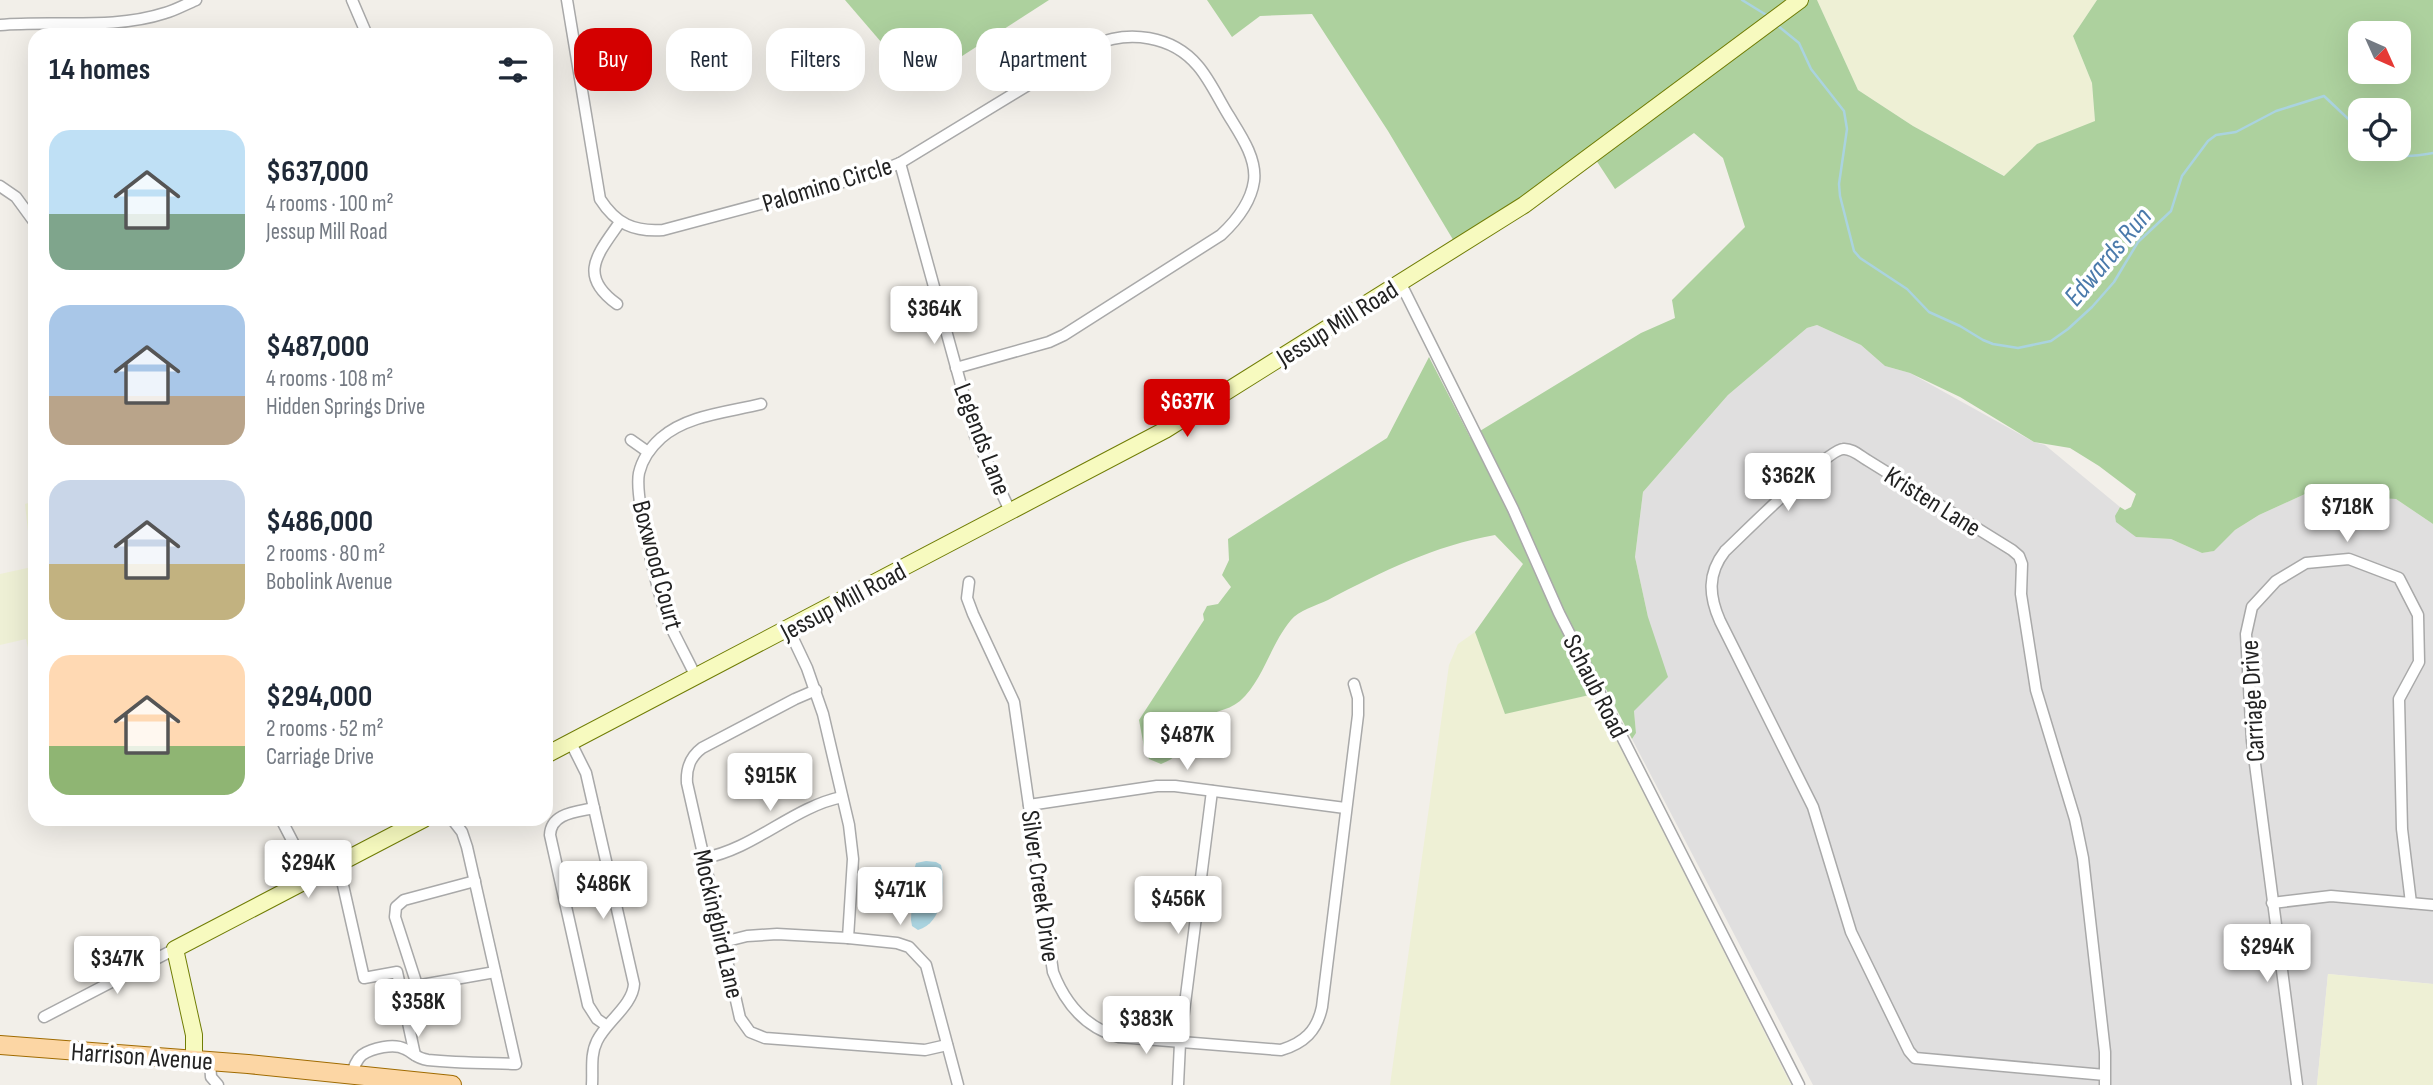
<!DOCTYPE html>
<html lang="en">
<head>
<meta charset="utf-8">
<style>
  :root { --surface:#fff; --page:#f2f2f3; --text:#1f2937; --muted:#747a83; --accent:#d40000 }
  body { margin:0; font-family:"Sofia Sans Condensed",sans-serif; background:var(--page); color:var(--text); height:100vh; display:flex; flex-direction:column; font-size:26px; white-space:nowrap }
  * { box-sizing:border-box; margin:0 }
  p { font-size:23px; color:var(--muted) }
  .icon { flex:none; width:38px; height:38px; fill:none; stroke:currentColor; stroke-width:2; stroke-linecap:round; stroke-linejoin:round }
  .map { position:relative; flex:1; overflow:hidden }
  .drawer { position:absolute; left:28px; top:28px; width:525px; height:798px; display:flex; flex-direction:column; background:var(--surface); border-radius:21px; box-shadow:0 7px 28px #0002 }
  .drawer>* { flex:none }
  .banner { position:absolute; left:574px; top:28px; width:665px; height:63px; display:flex; gap:14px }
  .needle { width:46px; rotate:135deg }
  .controls { position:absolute; left:2348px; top:21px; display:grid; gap:14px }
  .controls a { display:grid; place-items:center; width:63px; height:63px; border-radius:14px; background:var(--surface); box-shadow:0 7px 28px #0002; font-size:35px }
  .price { position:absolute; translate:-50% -60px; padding:0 16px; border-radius:7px; background:#fff; color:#222; font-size:23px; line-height:46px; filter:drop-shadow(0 2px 4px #0008) }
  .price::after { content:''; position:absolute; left:50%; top:42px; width:21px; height:16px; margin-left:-10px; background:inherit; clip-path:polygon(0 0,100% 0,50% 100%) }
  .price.selected { background:var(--accent); color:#fff }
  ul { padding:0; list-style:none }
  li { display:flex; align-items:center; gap:21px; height:175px; padding:0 21px }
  li span { display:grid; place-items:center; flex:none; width:196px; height:140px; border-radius:21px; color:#555 }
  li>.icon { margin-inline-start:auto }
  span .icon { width:84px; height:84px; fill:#fffc; stroke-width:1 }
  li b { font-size:30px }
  h2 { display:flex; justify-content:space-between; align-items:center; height:84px; padding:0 21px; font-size:30px }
  .chip { padding:0 24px; border-radius:21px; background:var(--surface); box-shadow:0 7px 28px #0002; font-size:24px; line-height:63px }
  .chip.selected { background:var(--accent); color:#fff }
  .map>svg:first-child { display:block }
  .residential { fill:#e0dfdf }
  .farmland { fill:#eef0d5 }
  .forest { fill:#add19e; fill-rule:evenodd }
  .water { fill:#aad3df }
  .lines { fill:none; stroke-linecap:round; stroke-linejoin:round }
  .stream { stroke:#aad3df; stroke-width:2.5 }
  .street-casing { stroke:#a9a9a9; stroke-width:13 }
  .secondary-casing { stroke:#707d05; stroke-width:18 }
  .primary-casing { stroke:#a06b00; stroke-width:20 }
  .street { stroke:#fff; stroke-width:10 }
  .secondary { stroke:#f7fabf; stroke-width:16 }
  .primary { stroke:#fcd6a4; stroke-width:18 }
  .labels { text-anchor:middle; stroke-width:7; stroke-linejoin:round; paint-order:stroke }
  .street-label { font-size:26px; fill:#222; stroke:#fff }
  .water-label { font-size:28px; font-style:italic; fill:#4a7aab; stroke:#fff }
</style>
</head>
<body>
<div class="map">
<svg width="2433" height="1085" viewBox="0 0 2433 1085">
  <rect width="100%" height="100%" fill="#f2efe9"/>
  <path class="residential" d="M1817,325L1861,345L1885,366L1910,373L2034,442L2045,445L2120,507L2117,512L2136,537L2171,539L2202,553L2213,551L2235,530L2259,515L2305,494L2396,499L2433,524V984L2328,974L2317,1085H1813L1632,739L1636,733L1634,711L1648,617L1635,557L1643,492L1728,395L1807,328Z"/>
  <g class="farmland">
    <path d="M1817,0H2097L2073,36L2092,83L2095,122L2037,144L2005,176L1913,126L1858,90Z"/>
    <path d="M35,501V678L26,639L0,645V574L32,567L25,504Z"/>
    <path d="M1475,632L1506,713L1594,694L1791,1085H1390L1449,665L1458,644Z"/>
    <path d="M2328,974L2433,984V1085H2317Z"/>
  </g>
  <g class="forest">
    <path d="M845,0H1049L959,58L906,71Z"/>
    <path d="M1207,0H1817L1858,90L1913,126L2004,176L2037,144L2095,121L2092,83L2073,36L2097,0H2433V524L2396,499L2305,494L2259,515L2235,530L2214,551L2202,553L2171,539L2136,537L2116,522L2115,516L2120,507L2125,510L2131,507L2136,494L2099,466L2070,448L2034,442L1960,397L1910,373L1885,366L1861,345L1817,325L1807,328L1728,395L1643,492L1635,557L1648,617L1668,677L1634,711L1636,733L1632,739L1606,689L1594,694L1505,714L1475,632L1523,564L1495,535C1434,546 1383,571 1328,600C1317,605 1298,611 1291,620C1270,645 1264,679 1240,701C1227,712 1209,711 1197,722C1180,738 1191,752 1161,764L1149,759L1144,747L1139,720L1204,620L1203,614L1207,606L1218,604L1231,587L1222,575L1229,560L1228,539L1387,438L1429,357L1470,437L1641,333L1675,318L1672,300L1745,227L1723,158L1694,133L1615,189L1594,157L1458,248L1388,131L1312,14L1260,16L1232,37ZM2361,33H2399V72H2361ZM2361,110H2399V149H2361Z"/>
  </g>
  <path class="water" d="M926,861L936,862L941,865C946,886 943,923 918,930L912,926L911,920L913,874L916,863Z"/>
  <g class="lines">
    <g class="stream">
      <path d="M1742,0L1768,16"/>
      <path d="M1777,25L1799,43L1811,69L1844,111L1847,129L1839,184L1840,196L1854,251L1860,258L1907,289L1929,312L1960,326L1983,340L1993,344L2018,348L2051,341L2068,329L2092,307L2114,282L2138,242L2171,211L2182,176L2208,141L2216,135L2236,132L2276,111L2324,96L2361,131"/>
      <path d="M2379,149C2392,159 2417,156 2433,153"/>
    </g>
    <defs>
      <g id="street">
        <path d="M352,0L367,35"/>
        <path d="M567,0L600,199C616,224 634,232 663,230L873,174L900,163L1094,45C1128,30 1172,35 1198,66C1210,80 1219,100 1229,116C1240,134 1257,158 1254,181C1251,202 1236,221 1221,235L1064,335L1049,342L956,368"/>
        <path d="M0,25C54,20 113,30 165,13C176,10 186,4 196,0"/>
        <path d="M900,163L975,436L1011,513"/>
        <path d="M0,186L16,197L35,223"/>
        <path d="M1401,284L1513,509L1559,613L1799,1085"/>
        <path d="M617,304C577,275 598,254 620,222"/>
        <path d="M631,440L648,452"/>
        <path d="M969,582L967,598L973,614L1014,702L1053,972C1065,1003 1086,1028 1119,1037L1281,1050C1304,1043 1317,1031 1322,1007L1358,715V698L1354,684"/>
        <path d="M789,630L807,668L823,714L849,825L853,859L848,938"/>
        <path d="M696,677C688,660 678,642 670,625C659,600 634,497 639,473C642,460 651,447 661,438C687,415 729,412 761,404"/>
        <path d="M816,690L795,699L702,748C690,757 686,768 687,783L740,1018L750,1032L765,1038L925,1050L947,1045"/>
        <path d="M571,743L586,773L634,984C633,1005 606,1022 597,1041C590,1055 593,1070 592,1085"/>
        <path d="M1029,805L1157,786H1175L1345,808"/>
        <path d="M594,808C576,812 551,813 550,835L588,1005L597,1019L607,1026"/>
        <path d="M281,819L311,877"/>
        <path d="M704,858C754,849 793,807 842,797"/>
        <path d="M338,863L364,978L397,972L415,1055"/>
        <path d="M2272,903L2331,896L2433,905"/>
        <path d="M723,942L747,936L777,934L848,938L897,943L909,947L926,965L958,1085"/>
        <path d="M417,985L395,917L396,907L404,900L475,881"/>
        <path d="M410,987L495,972"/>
        <path d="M44,1017L175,949"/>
        <path d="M210,1062L211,1077L218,1085"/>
        <path d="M352,1074C354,1067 356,1060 362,1055C372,1048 394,1043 405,1049C414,1053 415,1058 428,1060C457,1063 487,1063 516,1064L467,847L462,832L452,819"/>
        <path d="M2105,1075L1915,1058L1909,1051L1851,932L1813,807L1720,621C1709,596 1707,574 1725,551C1742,535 1827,450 1843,449C1852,448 1860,456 1867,460L2012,550L2019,556L2022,564L2021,594L2036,690L2075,819L2083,858L2105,1052V1085"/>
        <path d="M1178,1085L1180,1043L1212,791"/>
        <path d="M2297,1085L2252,741L2246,634L2252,607L2276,581L2306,563L2349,559L2399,578L2418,615L2419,662L2399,699L2402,829L2411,903"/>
      </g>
      <g id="secondary">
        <path d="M546,755L1165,430L1524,205L1800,0"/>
        <path d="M194,1060V1035L175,949L424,819"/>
      </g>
      <path id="primary" d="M0,1045L248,1064L452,1085"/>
    </defs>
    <use href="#street" class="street-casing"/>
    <use href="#secondary" class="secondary-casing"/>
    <use href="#primary" class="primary-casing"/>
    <use href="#street" class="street"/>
    <use href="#secondary" class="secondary"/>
    <use href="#primary" class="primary"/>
  </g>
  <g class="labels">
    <g class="street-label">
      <text transform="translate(827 184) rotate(-17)" y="9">Palomino Circle</text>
      <text transform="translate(1337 323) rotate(-32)" y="9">Jessup Mill Road</text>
      <text transform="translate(983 439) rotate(69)" y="9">Legends Lane</text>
      <text transform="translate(1933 501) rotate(32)" y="9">Kristen Lane</text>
      <text transform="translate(658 565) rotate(75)" y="9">Boxwood Court</text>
      <text transform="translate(843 601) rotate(-28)" y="9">Jessup Mill Road</text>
      <text transform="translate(1596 686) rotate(63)" y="9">Schaub Road</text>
      <text transform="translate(2252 701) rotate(-93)" y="9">Carriage Drive</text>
      <text transform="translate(1041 886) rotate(82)" y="9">Silver Creek Drive</text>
      <text transform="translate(719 924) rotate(77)" y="9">Mockingbird Lane</text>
      <text transform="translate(142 1056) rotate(4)" y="9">Harrison Avenue</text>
    </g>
    <g class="water-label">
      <text transform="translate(2107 256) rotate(-50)" y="10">Edwards Run</text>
    </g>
  </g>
</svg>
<div class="controls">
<a><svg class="needle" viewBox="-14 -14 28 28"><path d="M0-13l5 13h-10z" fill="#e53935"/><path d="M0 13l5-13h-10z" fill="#747a83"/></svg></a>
<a><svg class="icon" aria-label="locate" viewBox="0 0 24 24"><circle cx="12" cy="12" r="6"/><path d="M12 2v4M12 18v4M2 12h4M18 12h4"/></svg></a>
</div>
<b class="price" style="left:934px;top:346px">$364K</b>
<b class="price selected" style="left:1187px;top:439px">$637K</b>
<b class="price" style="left:1788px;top:513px">$362K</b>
<b class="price" style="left:2347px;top:544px">$718K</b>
<b class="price" style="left:1187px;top:772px">$487K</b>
<b class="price" style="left:770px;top:813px">$915K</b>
<b class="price" style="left:308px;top:900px">$294K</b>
<b class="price" style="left:603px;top:921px">$486K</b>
<b class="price" style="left:900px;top:927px">$471K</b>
<b class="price" style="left:1178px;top:936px">$456K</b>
<b class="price" style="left:2267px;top:984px">$294K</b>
<b class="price" style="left:117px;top:996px">$347K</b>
<b class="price" style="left:418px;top:1039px">$358K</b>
<b class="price" style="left:1146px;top:1056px">$383K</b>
<div class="banner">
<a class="chip selected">Buy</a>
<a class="chip">Rent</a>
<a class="chip">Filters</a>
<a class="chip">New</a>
<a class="chip">Apartment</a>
</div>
<section class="drawer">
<h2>14 homes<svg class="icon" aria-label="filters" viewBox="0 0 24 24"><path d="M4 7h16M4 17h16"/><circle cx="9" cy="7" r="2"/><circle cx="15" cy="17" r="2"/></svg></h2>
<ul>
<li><span style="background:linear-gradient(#bfe0f5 60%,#7fa58c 0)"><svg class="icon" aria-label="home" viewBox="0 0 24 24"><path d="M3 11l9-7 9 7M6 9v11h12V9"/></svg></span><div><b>$637,000</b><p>4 rooms · 100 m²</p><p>Jessup Mill Road</p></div></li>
<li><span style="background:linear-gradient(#a9c7e8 65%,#b9a48a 0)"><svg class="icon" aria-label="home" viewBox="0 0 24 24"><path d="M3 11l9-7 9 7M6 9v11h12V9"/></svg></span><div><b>$487,000</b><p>4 rooms · 108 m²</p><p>Hidden Springs Drive</p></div></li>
<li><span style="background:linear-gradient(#c9d6e8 60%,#c2b280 0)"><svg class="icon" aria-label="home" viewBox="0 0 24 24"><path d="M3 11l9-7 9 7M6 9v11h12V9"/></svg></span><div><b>$486,000</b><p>2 rooms · 80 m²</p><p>Bobolink Avenue</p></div></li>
<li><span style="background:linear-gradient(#ffd9b3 65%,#8fb573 0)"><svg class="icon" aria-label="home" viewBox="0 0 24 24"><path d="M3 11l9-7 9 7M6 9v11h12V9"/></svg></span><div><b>$294,000</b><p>2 rooms · 52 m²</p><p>Carriage Drive</p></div></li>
</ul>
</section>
</div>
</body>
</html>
